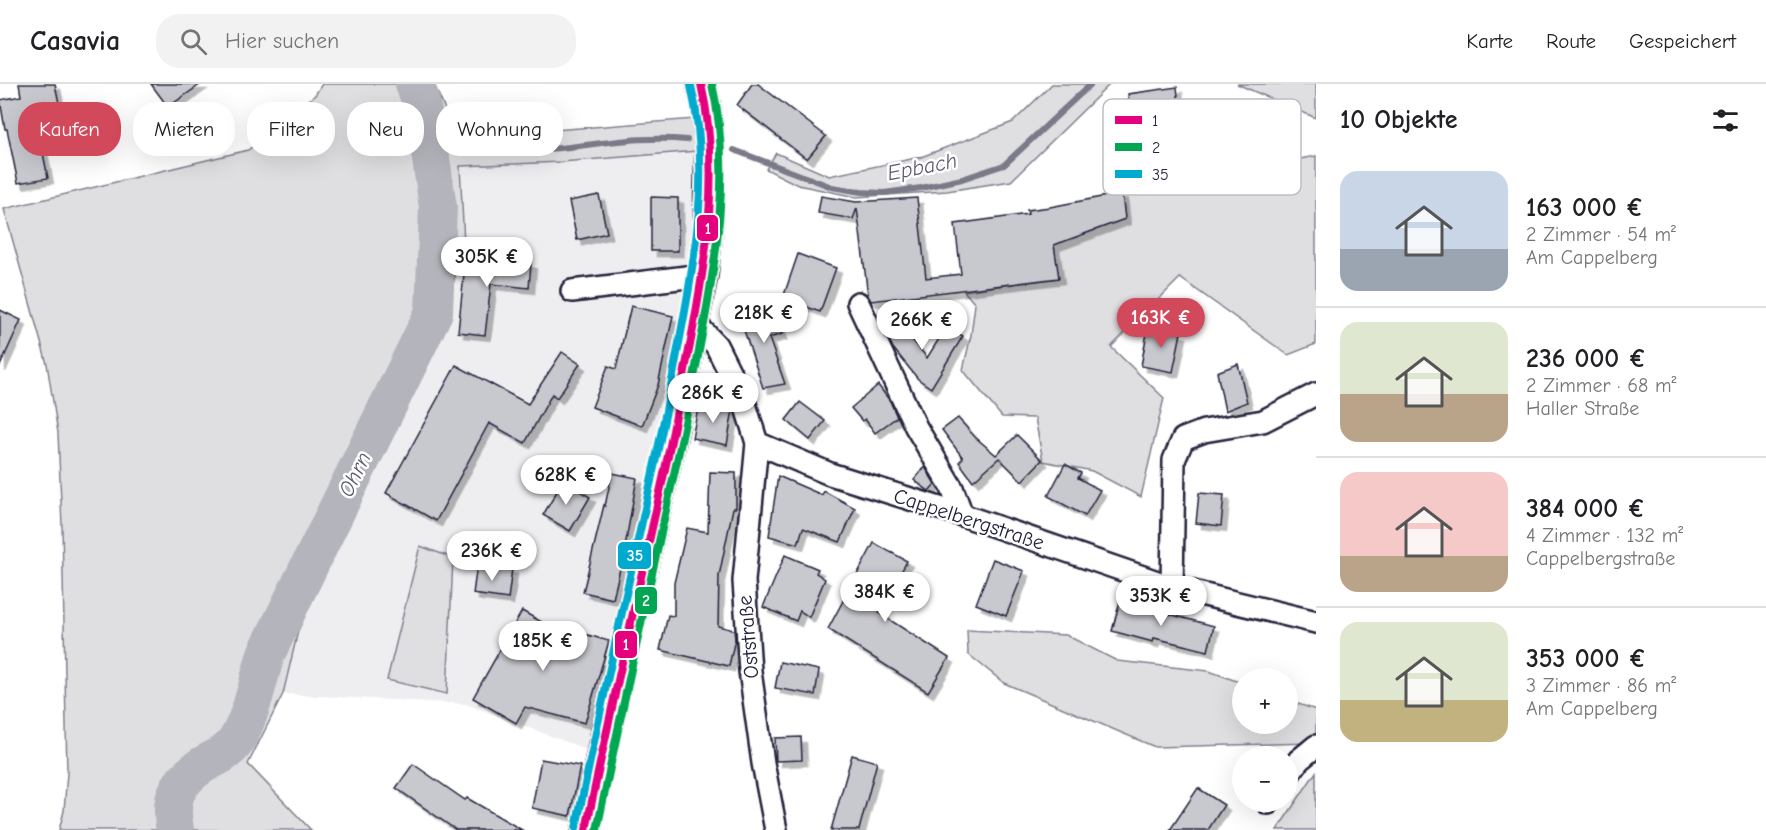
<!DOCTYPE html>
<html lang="de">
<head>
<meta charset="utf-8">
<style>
  :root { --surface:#fff; --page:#f2f2f2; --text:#202124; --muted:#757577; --line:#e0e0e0; --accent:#d1495b }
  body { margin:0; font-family:"Comic Neue",sans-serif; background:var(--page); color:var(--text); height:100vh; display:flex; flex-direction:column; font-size:22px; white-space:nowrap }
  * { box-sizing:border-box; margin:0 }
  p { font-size:20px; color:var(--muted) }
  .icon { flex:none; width:33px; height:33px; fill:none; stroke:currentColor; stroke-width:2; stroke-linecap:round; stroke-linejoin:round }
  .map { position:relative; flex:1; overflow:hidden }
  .details { display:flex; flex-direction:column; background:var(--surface); width:450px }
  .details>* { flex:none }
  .guide { position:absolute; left:18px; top:18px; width:570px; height:54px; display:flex; gap:12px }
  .controls { position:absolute; left:1232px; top:584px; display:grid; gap:12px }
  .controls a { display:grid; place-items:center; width:66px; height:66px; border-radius:50%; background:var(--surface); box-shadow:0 6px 24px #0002; font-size:30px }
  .price { position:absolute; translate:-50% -51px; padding:0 14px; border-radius:21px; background:#fff; color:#222; font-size:20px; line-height:39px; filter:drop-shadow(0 2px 3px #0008) }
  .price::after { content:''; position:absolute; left:50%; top:36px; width:18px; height:14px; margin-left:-9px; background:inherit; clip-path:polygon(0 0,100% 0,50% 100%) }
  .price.selected { background:var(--accent); color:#fff }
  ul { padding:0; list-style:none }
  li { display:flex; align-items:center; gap:18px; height:150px; padding:0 24px }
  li+li { border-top:2px solid var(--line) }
  li span { display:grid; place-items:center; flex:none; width:168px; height:120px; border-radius:18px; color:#555 }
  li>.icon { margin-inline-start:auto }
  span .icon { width:72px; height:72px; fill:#fffc; stroke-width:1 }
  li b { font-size:26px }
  h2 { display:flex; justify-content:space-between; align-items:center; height:72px; padding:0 24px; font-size:26px }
  .chip { padding:0 21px; border-radius:24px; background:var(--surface); box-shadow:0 6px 24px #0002; font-size:21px; line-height:54px }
  .chip.selected { background:var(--accent); color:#fff }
  header { display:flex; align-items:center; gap:36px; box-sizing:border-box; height:84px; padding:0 30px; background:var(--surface); border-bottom:2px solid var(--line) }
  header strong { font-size:28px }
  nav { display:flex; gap:33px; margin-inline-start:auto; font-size:21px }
  .search { width:420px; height:54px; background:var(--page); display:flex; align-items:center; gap:15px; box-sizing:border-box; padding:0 21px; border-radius:24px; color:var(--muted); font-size:22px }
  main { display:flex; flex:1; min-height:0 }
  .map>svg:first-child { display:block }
  .built { fill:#eeeef1 }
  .green { fill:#dfdfe2; stroke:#80808e; stroke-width:1.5 }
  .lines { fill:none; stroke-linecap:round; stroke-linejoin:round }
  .stream { stroke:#7a7a88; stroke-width:6 }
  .river { stroke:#b4b4bc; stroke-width:38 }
  .building { fill:#c8c8cf; stroke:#22223b; stroke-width:1.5; filter:url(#shadow) }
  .minor-casing { stroke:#22223b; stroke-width:26 }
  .major-casing { stroke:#22223b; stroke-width:32 }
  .minor { stroke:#fff; stroke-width:21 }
  .major { stroke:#fff; stroke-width:27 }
  .bus-1-casing { stroke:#fff; stroke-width:12 }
  .bus-2-casing { stroke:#fff; stroke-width:12 }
  .bus-3-casing { stroke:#fff; stroke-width:12 }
  .bus-1 { stroke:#e5007d; stroke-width:8 }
  .bus-2 { stroke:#00a651; stroke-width:8 }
  .bus-3 { stroke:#00a9ce; stroke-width:8 }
  .labels { text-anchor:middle; stroke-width:5; stroke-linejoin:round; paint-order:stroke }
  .street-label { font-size:21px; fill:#22223b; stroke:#fff }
  .water-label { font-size:22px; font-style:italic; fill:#5c5c6f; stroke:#fff }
  .key { fill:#fff; stroke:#bdbdc4; stroke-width:1.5 }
  .key-label { font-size:16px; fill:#22223b }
  .line-badge { stroke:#fff; stroke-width:2 }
  .badge-label { font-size:16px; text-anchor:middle; font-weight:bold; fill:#fff }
</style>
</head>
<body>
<header>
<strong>Casavia</strong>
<div class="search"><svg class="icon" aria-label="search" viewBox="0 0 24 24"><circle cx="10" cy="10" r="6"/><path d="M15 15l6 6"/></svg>Hier suchen</div>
<nav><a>Karte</a><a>Route</a><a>Gespeichert</a></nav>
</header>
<main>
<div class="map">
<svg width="1316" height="746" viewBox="0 0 1316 746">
  <defs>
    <filter id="shadow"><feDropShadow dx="5.5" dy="5.5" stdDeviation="0" flood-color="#0004"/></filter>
  </defs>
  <rect width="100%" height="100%" fill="#fff"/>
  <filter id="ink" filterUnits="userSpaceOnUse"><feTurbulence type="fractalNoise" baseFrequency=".0167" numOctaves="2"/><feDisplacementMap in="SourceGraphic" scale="12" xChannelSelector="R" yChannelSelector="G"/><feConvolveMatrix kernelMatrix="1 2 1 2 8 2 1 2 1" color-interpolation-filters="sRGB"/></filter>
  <g filter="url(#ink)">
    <path class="built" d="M697,67L691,209L588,666L466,620L283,610L298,547L394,339L441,246L464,159L460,82L561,78Z"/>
    <g class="green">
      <path d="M322,0H434L455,49L554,46L695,35L697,67L561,78L460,82L464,159L441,246L394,339L298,547L283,610L248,680L311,746H59L64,727L67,689L62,442L58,349L47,280L4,125L248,66L315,11Z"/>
      <path d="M1052,0H1110L1011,97L947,107L856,113L798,101L766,85L776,69L829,92L921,73L1013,38Z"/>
      <path d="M1237,0H1316V34Z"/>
      <path d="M1316,72V260L1288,271L1180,194L1111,263L1164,314L1141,413L1092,387L1043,377L1035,334L1002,333L963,286L971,251L975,220L964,207L1058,194L1054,161L1125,135L1122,109Z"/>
      <path d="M420,462L453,474L447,610L387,596Z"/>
      <path d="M967,546L1066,551L1117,577L1209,587L1242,599V639H1287V616L1316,626V655L1312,659L1155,663L1004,599L968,570Z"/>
      <path d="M1316,688V746H1277Z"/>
    </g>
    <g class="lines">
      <g class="stream">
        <path d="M429,61C470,65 509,67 549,65C598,61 638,51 687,56"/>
        <path d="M734,66L832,103L861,108L884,109L921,104L962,95L1004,81L1091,0"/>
      </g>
      <path class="river" d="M175,746C169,716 175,700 201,682C214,674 230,669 238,654C252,629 258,597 266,570L434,228L438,123L429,61L421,18L414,0"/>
    </g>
    <g class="building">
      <path d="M19,0H55L60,24L35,29L48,94L18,99L7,45H5L0,16L21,12Z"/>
      <path d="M151,0H201L168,23Z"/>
      <path d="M752,0H758L826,52L807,75L737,21Z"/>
      <path d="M1177,3L1180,30L1234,23L1238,54L1135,65L1128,10Z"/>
      <path d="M1122,109L1125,135L1054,161L1059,194L871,217L868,212L857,124L853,135L818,129L821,112L856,118L917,114L926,194L961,190L955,140L1028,130L1027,126L1050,123Z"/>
      <path d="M599,111L607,149L577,156L569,117Z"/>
      <path d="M651,113L678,114V167H651Z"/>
      <path d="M798,170L836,184L820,228L783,214Z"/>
      <path d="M466,171L531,179L529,204L491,200L485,251L458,248Z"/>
      <path d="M773,221L782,250L769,254L785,300L763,304L739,231Z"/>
      <path d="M631,222L673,232L658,301L642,342L592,323L608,282L616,285Z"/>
      <path d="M0,226L21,236L0,282Z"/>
      <path d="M892,230L927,274L947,242L963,252L931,304L918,295L893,264L881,239Z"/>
      <path d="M1148,243L1181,249L1173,288L1141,282Z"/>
      <path d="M562,268L580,280L557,314L552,310L525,359L489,339L436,437L386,409L456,281L528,320Z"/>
      <path d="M1238,280L1247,318L1225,327L1217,288Z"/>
      <path d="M878,301L890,317L897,333L875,349L865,335L862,337L851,324Z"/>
      <path d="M800,318L825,337L810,356L786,336Z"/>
      <path d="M699,319L733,325L727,361L692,354Z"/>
      <path d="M958,334L975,353L996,371L1017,351L1042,376L1022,397L999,374L973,397L959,378L963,374L942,346Z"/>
      <path d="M1065,380L1081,389L1078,394L1100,406L1085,432L1048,412Z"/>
      <path d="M925,383L935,400L929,407L914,396Z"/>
      <path d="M710,388L736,389V424H733L719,492L718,542L734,546L735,555L729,582L660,566L668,531L674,532V499L687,444L708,448Z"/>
      <path d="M612,389L637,394L625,463L613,515L583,508L604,421L605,422Z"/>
      <path d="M778,392L822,411L824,407L855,424L840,458L803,444L798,460L769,452Z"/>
      <path d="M563,397L590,413L570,447L543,431Z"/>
      <path d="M1199,409L1224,411L1221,442L1196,439Z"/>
      <path d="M874,459L907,477L879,529L949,574L928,608L828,545Z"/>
      <path d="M785,471L818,485L816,489L825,495L809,533L800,527L796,537L763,523Z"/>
      <path d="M993,475L1024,487L1006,532L976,520Z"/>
      <path d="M477,480L512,485L508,515L473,510Z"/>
      <path d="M1120,517L1214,542L1208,567L1154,554L1153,558L1112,547Z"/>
      <path d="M522,527L568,553L570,546L609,557L585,639L525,623L516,639L473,614Z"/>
      <path d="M780,578L819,586L815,611L775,604Z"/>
      <path d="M801,653L802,676L776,677L775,654Z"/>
      <path d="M852,671L877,678L859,746H831Z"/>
      <path d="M541,675L580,682L570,732L532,724Z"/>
      <path d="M413,680L465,716L467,714L522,746H456L396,704Z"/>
      <path d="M1198,704L1224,721L1208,746H1170Z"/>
    </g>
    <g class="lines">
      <defs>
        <g id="minor">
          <path d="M572,207L703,191"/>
          <path d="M858,219L916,343L952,404L962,431"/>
          <path d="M695,239L716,261L744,317L757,359L830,390L962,431L1172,503L1316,538"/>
          <path d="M757,359L744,497L750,587L763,679L776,746"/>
          <path d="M1172,503L1174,376L1183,355L1204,347L1263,337L1316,310"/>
          <path d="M1287,692L1299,676L1316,662"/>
          <path d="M1268,719L1270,717"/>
        </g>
        <path id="major" d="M586,746L603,662L674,344L703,191L708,144L710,63L706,21L701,0"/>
      </defs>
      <use href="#minor" class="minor-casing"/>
      <use href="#major" class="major-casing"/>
      <use href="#minor" class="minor"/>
      <use href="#major" class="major"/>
      <defs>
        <path id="bus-1" d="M586,746C609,633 635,521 660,408C671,360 680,311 690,261C706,177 721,85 701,0"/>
        <path id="bus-2" d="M597,746C620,633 645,521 670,408C681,360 691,311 700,261C716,178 732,84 712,0"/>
        <path id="bus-3" d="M576,744C599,631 624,519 649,406C660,357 670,309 679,259C695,177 711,86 691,2"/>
      </defs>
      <use href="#bus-1" class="bus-1-casing"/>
      <use href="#bus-2" class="bus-2-casing"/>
      <use href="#bus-3" class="bus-3-casing"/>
      <use href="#bus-1" class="bus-1"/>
      <use href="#bus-2" class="bus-2"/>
      <use href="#bus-3" class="bus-3"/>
    </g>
  </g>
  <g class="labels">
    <g class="street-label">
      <text transform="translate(969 435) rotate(18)" y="7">Cappelbergstraße</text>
      <text transform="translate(748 553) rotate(-95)" y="7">Oststraße</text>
    </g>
    <g class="water-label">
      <text transform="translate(922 82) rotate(-11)" y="8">Epbach</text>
      <text transform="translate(354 390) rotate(-64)" y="8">Ohrn</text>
    </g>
  </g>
  <rect x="1103" y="15" width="198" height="96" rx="9" class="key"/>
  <rect x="1115" y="32" width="27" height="8" fill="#e5007d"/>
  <rect x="1115" y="59" width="27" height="8" fill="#00a651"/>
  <rect x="1115" y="86" width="27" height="8" fill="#00a9ce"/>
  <g class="key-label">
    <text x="1152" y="42">1</text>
    <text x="1152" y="69">2</text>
    <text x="1152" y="96">35</text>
  </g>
  <g class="line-badge">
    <rect x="696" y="130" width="23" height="28" rx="6" fill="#e5007d"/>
    <rect x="617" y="457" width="35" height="29" rx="6" fill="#00a9ce"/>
    <rect x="634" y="502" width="24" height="29" rx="6" fill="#00a651"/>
    <rect x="614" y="546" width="24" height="29" rx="6" fill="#e5007d"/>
  </g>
  <g class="badge-label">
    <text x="708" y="150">1</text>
    <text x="635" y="477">35</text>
    <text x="646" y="522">2</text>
    <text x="626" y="566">1</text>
  </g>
</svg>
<div class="controls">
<a>+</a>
<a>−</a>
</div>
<b class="price" style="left:487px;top:204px">305K €</b>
<b class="price" style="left:764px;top:260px">218K €</b>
<b class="price selected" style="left:1161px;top:265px">163K €</b>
<b class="price" style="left:922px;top:267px">266K €</b>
<b class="price" style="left:713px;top:340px">286K €</b>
<b class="price" style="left:566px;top:422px">628K €</b>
<b class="price" style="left:492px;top:498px">236K €</b>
<b class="price" style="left:885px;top:539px">384K €</b>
<b class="price" style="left:1161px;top:543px">353K €</b>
<b class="price" style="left:543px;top:588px">185K €</b>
<div class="guide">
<a class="chip selected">Kaufen</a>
<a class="chip">Mieten</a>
<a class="chip">Filter</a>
<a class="chip">Neu</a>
<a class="chip">Wohnung</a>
</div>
</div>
<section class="details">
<h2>10 Objekte<svg class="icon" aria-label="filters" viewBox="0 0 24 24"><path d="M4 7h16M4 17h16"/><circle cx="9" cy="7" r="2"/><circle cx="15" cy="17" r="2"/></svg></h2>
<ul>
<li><span style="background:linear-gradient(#c9d6e8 65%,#9aa5b1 0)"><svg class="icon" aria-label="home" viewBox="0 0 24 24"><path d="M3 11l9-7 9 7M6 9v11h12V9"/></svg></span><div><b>163 000 €</b><p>2 Zimmer · 54 m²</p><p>Am Cappelberg</p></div></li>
<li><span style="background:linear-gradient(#dfe7d0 60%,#b9a48a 0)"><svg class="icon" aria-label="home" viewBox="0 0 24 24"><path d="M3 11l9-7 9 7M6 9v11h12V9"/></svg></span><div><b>236 000 €</b><p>2 Zimmer · 68 m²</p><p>Haller Straße</p></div></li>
<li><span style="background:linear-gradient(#f6c9c9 70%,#b9a48a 0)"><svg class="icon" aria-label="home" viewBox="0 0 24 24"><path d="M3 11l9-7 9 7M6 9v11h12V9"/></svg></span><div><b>384 000 €</b><p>4 Zimmer · 132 m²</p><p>Cappelbergstraße</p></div></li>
<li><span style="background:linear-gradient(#dfe7d0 65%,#c2b280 0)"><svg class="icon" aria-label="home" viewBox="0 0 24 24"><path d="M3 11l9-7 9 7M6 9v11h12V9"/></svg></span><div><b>353 000 €</b><p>3 Zimmer · 86 m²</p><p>Am Cappelberg</p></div></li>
</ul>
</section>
</main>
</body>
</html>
